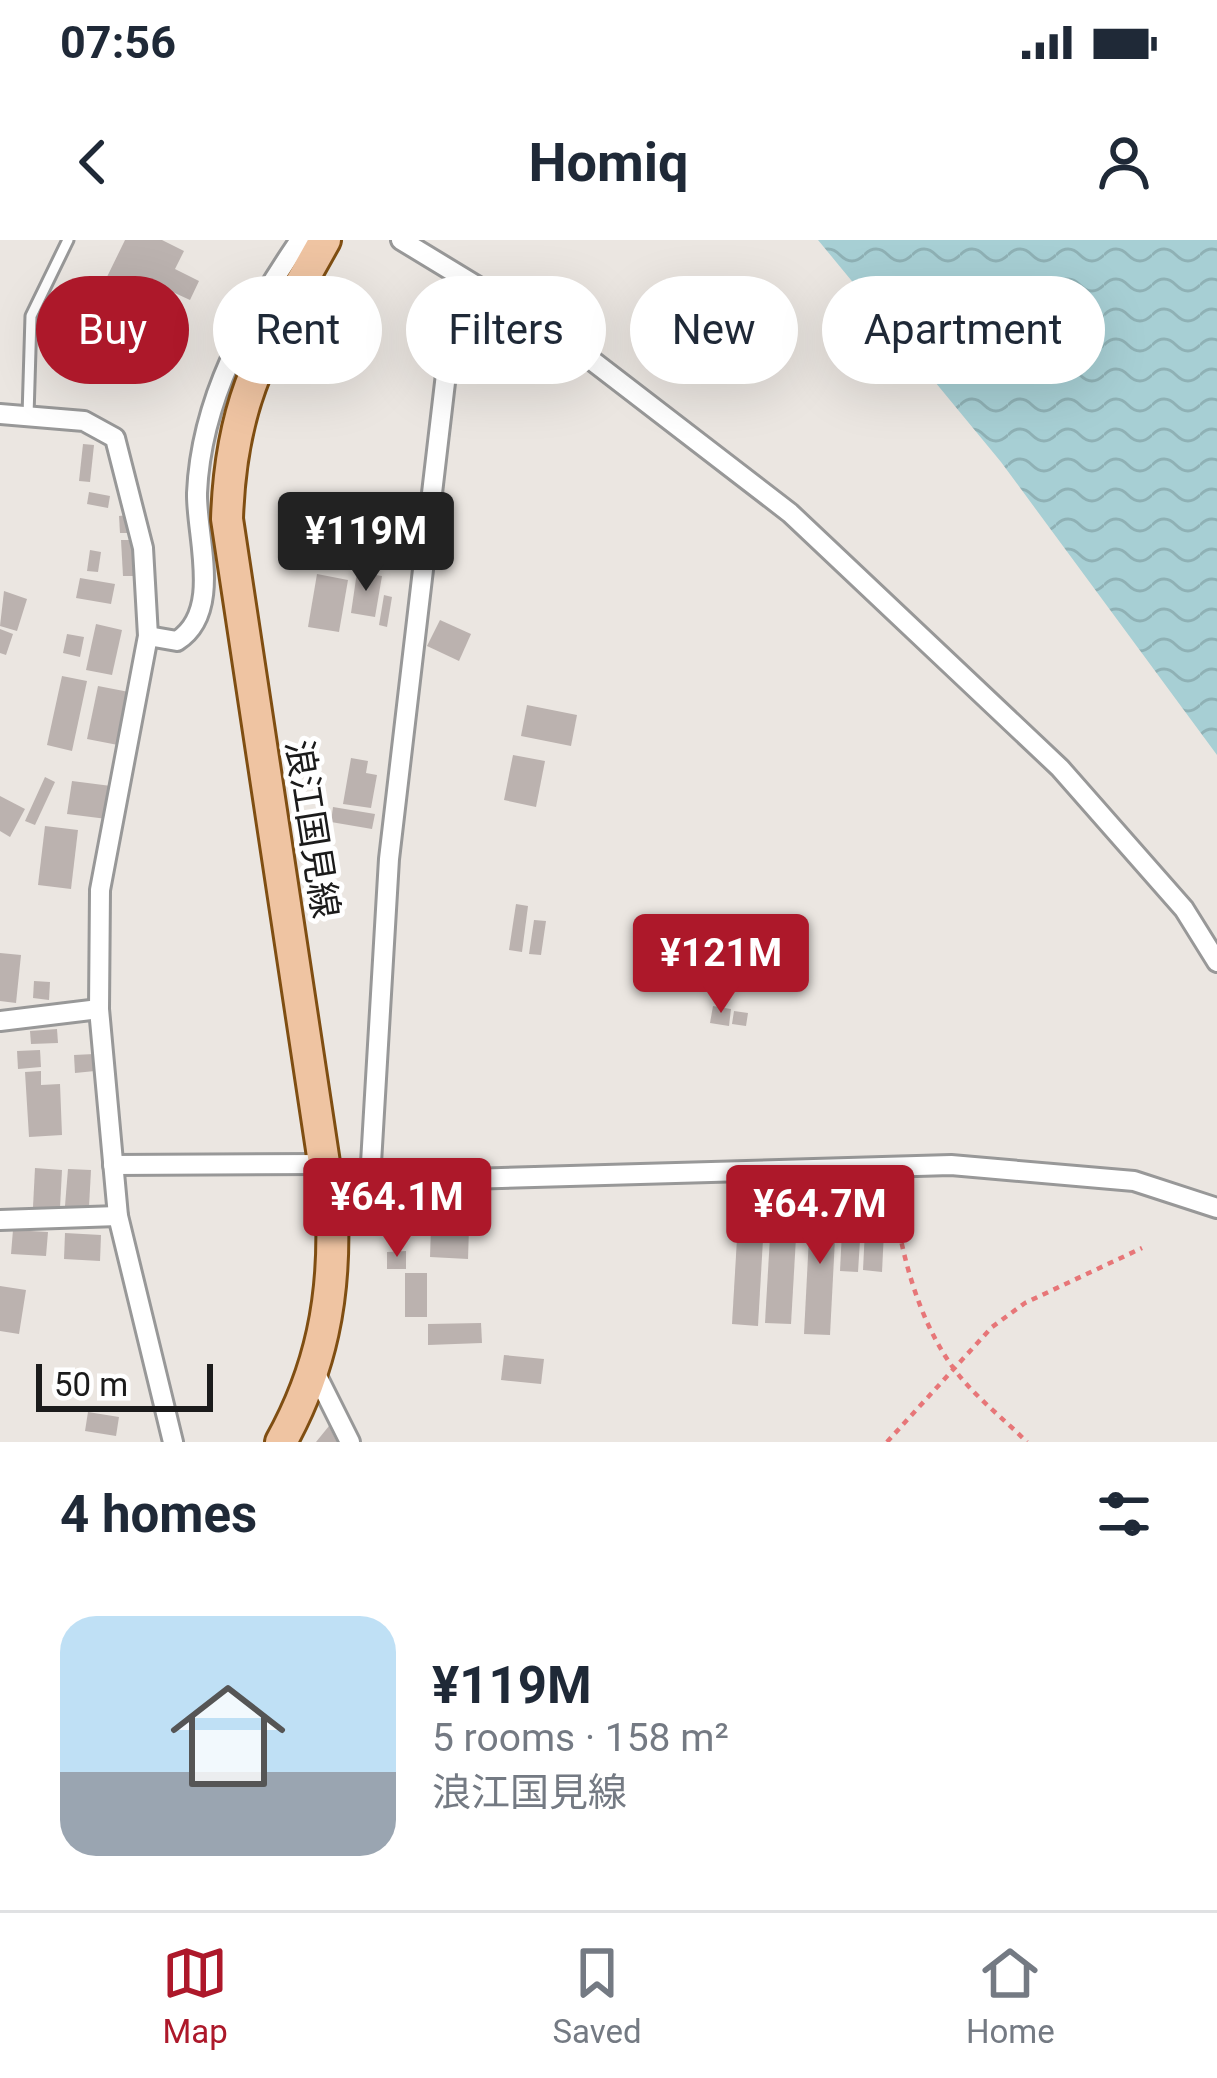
<!DOCTYPE html>
<html lang="en">
<head>
<meta charset="utf-8">
<style>
  :root { --surface:#fff; --page:#f2f2f3; --text:#1f2937; --muted:#747a83; --line:#e0e1e3; --accent:#ad182a }
  body { margin:0; font-family:Roboto,"Noto Sans JP",sans-serif; background:var(--page); color:var(--text); height:100vh; display:flex; flex-direction:column; font-size:45px; white-space:nowrap }
  * { box-sizing:border-box; margin:0 }
  p { font-size:39px; color:var(--muted) }
  .icon { flex:none; width:66px; height:66px; fill:none; stroke:currentColor; stroke-width:2; stroke-linecap:round; stroke-linejoin:round }
  .map { position:relative; height:1202px; overflow:hidden }
  .sheet { display:flex; flex-direction:column; background:var(--surface); flex:1 }
  .sheet>* { flex:none }
  .hud { position:absolute; left:36px; top:36px; width:1146px; height:108px; display:flex; gap:24px }
  .scale { position:absolute; left:36px; bottom:30px; width:177px; box-sizing:border-box; padding-left:12px; border:6px solid #1b1b1b; border-top:0; font-size:33px; line-height:42px; white-space:nowrap; color:#1b1b1b; -webkit-text-stroke:9px #fff; paint-order:stroke }
  .price { position:absolute; translate:-50% -102px; padding:0 27px; border-radius:12px; background:var(--accent); color:#fff; font-size:39px; line-height:78px; filter:drop-shadow(0 3px 6px #0008) }
  .price::after { content:''; position:absolute; left:50%; top:72px; width:36px; height:27px; margin-left:-18px; background:inherit; clip-path:polygon(0 0,100% 0,50% 100%) }
  .price.active { background:#222; color:#fff }
  ul { padding:0; list-style:none }
  li { display:flex; align-items:center; gap:36px; height:300px; padding:0 60px }
  li+li { border-top:3px solid var(--line) }
  li span { display:grid; place-items:center; flex:none; width:336px; height:240px; border-radius:36px; color:#555 }
  li>.icon { margin-inline-start:auto }
  span .icon { width:144px; height:144px; fill:#fffc; stroke-width:1 }
  li b { font-size:51px }
  h2 { display:flex; justify-content:space-between; align-items:center; height:144px; padding:0 60px; font-size:51px }
  .tag { padding:0 42px; border-radius:54px; background:var(--surface); box-shadow:0 12px 48px #0002; font-size:42px; line-height:108px }
  .tag.active { background:var(--accent); color:#fff }
  .status { display:flex; justify-content:space-between; align-items:center; height:84px; padding:0 60px; background:var(--surface); direction:ltr }
  .status svg { height:33px; fill:currentColor }
  header { display:flex; justify-content:space-between; align-items:center; height:156px; padding:0 60px; background:var(--surface); font-size:54px; font-weight:700 }
  .tab-bar { display:flex; justify-content:space-around; align-items:center; height:168px; border-top:3px solid var(--line); background:var(--surface); font-size:33px; color:var(--muted) }
  .tab-bar a { display:grid; justify-items:center; gap:6px }
  .tab-bar .active { color:var(--accent) }
  .map>svg:first-child { display:block }
  .water { fill:url(#water-waves) }
  .building { fill:#bbb2af }
  .lines { fill:none; stroke-linecap:round; stroke-linejoin:round }
  .service-casing { stroke:#989898; stroke-width:15 }
  .minor-casing { stroke:#989898; stroke-width:24 }
  .primary-casing { stroke:#7f4e12; stroke-width:36 }
  .path { stroke:#e77678; stroke-width:4.5; stroke-dasharray:6 6; stroke-linecap:butt }
  .service { stroke:#fff; stroke-width:9 }
  .minor { stroke:#fff; stroke-width:18 }
  .primary { stroke:#efc4a2; stroke-width:30 }
  .labels { text-anchor:middle; stroke-width:10; stroke-linejoin:round; paint-order:stroke }
  .street-label { font-size:36px; fill:#1b1b1b; stroke:#fff }
</style>
</head>
<body>
<div class="status"><b>07:56</b><svg viewBox="0 0 49 12"><path d="M0 12V9h3v3zM5 12V6h3v6zM10 12V3h3v9zM15 12V0h3v12zM26 1h20v11H26zM47 4h2v5h-2z"/></svg></div>
<header><svg class="icon" aria-label="back" viewBox="0 0 24 24"><path d="M15 5l-7 7 7 7"/></svg>Homiq<svg class="icon" aria-label="person" viewBox="0 0 24 24"><circle cx="12" cy="8" r="4"/><path d="M4 21q1-7 8-7t8 7"/></svg></header>
<div class="map">
<svg width="1217" height="1202" viewBox="0 0 1217 1202">
  <defs>
    <pattern id="water-waves" width="16" height="10" patternUnits="userSpaceOnUse" patternTransform="scale(3)"><rect width="16" height="10" fill="#a7cfd4"/><path d="M0 5q4-4 8 0t8 0" fill="none" stroke="#8fb1b5"/></pattern>
  </defs>
  <rect width="100%" height="100%" fill="#ebe6e1"/>
  <path class="water" d="M818,0H1217V515L1001,222Z"/>
  <g class="building">
    <path d="M125,0H162L184,11L175,29L199,41L190,60L166,49L158,66L105,41Z"/>
    <path d="M83,204L94,205L90,242L79,241Z"/>
    <path d="M89,252L110,256L108,268L87,264Z"/>
    <path d="M128,275L129,293H120L119,276Z"/>
    <path d="M121,300H134L136,336H123Z"/>
    <path d="M90,310L101,312L98,332L87,331Z"/>
    <path d="M357,332L382,336L375,377L351,373Z"/>
    <path d="M317,334L348,340L339,392L308,387Z"/>
    <path d="M80,338L115,344L111,364L76,358Z"/>
    <path d="M4,351L27,359L17,391L0,386Z"/>
    <path d="M384,355L392,357L387,387L379,385Z"/>
    <path d="M440,380L471,394L459,421L427,406Z"/>
    <path d="M96,384L122,390L112,435L86,430Z"/>
    <path d="M0,389L13,394L6,415L0,413Z"/>
    <path d="M67,394L84,397L80,417L63,413Z"/>
    <path d="M62,436L87,441L72,511L47,505Z"/>
    <path d="M98,446L129,452L118,505L87,499Z"/>
    <path d="M527,465L577,475L571,506L521,496Z"/>
    <path d="M513,515L545,521L536,567L504,560Z"/>
    <path d="M351,518L368,521L366,533L377,535L371,568L343,564Z"/>
    <path d="M45,537L55,542L35,585L25,581Z"/>
    <path d="M72,541L111,546L107,579L67,574Z"/>
    <path d="M0,556L25,569L10,597L0,591Z"/>
    <path d="M333,567L375,574L372,589L331,582Z"/>
    <path d="M45,586L78,590L71,649L38,645Z"/>
    <path d="M516,664L528,666L522,712L509,710Z"/>
    <path d="M534,680L546,681L541,715L529,714Z"/>
    <path d="M0,713L21,715L16,763L0,761Z"/>
    <path d="M745,725L761,727L757,752L741,750Z"/>
    <path d="M34,741L50,742L49,760L33,758Z"/>
    <path d="M713,766L731,769L729,786L710,783Z"/>
    <path d="M734,771L748,773L746,786L732,784Z"/>
    <path d="M57,789L58,803L31,804L30,791Z"/>
    <path d="M40,810L41,827L18,829L17,811Z"/>
    <path d="M94,814L95,831L75,833L74,815Z"/>
    <path d="M41,831V845L60,844L62,895L29,897L25,832Z"/>
    <path d="M35,928L62,930L60,968L33,967Z"/>
    <path d="M68,929L91,930L89,967L65,966Z"/>
    <path d="M867,949L886,951L882,1032L863,1030Z"/>
    <path d="M844,950L863,951L858,1032L840,1031Z"/>
    <path d="M811,958L837,960L830,1095L804,1094Z"/>
    <path d="M772,962L798,963L791,1084L765,1083Z"/>
    <path d="M739,964L765,965L758,1086L732,1084Z"/>
    <path d="M431,987L469,988L468,1019L430,1017Z"/>
    <path d="M13,990L48,992L46,1016L11,1014Z"/>
    <path d="M65,993L101,995L100,1021L64,1019Z"/>
    <path d="M406,1011V1029H387V1012Z"/>
    <rect x="405" y="1033" width="22" height="44"/>
    <path d="M0,1046L26,1050L19,1094L0,1091Z"/>
    <path d="M481,1083L482,1103L428,1105V1084Z"/>
    <path d="M504,1115L544,1119L541,1144L501,1140Z"/>
    <path d="M88,1172L119,1177L116,1196L85,1191Z"/>
    <path d="M329,1186L337,1202H316Z"/>
  </g>
  <g class="lines">
    <defs>
      <path id="service" d="M28,176L31,76L68,0"/>
      <g id="minor">
        <path d="M401,0L564,99L790,273L1060,528L1184,669L1217,722"/>
        <path d="M0,174L84,181L115,198L143,308L148,396L100,650L99,769L118,976L173,1202"/>
        <path d="M148,396L177,401C223,372 196,296 197,253C201,159 248,76 300,0"/>
        <path d="M0,781L99,769"/>
        <path d="M113,925L326,924"/>
        <path d="M370,940L389,619L450,100"/>
        <path d="M328,943L951,925L1134,941L1217,968"/>
        <path d="M0,980L118,976"/>
        <path d="M315,1132L350,1202"/>
      </g>
      <path id="primary" d="M281,1202C321,1130 335,1058 332,976L227,279C231,154 267,105 325,0"/>
    </defs>
    <use href="#service" class="service-casing"/>
    <use href="#minor" class="minor-casing"/>
    <use href="#primary" class="primary-casing"/>
    <g class="path">
      <path d="M892,944C899,1006 916,1077 954,1129C974,1156 1004,1179 1027,1202"/>
      <path d="M887,1202L992,1087L1025,1063L1142,1008"/>
    </g>
    <use href="#service" class="service"/>
    <use href="#minor" class="minor"/>
    <use href="#primary" class="primary"/>
  </g>
  <g class="labels">
    <g class="street-label">
      <text transform="translate(313 589) rotate(81)" y="13">浪江国見線</text>
    </g>
  </g>
</svg>
<div class="scale">50 m</div>
<b class="price active" style="left:366px;top:354px">¥119M</b>
<b class="price" style="left:721px;top:776px">¥121M</b>
<b class="price" style="left:397px;top:1020px">¥64.1M</b>
<b class="price" style="left:820px;top:1027px">¥64.7M</b>
<div class="hud">
<a class="tag active">Buy</a>
<a class="tag">Rent</a>
<a class="tag">Filters</a>
<a class="tag">New</a>
<a class="tag">Apartment</a>
</div>
</div>
<section class="sheet">
<h2>4 homes<svg class="icon" aria-label="filters" viewBox="0 0 24 24"><path d="M4 7h16M4 17h16"/><circle cx="9" cy="7" r="2"/><circle cx="15" cy="17" r="2"/></svg></h2>
<ul>
<li><span style="background:linear-gradient(#bfe0f5 65%,#9aa5b1 0)"><svg class="icon" aria-label="home" viewBox="0 0 24 24"><path d="M3 11l9-7 9 7M6 9v11h12V9"/></svg></span><div><b>¥119M</b><p>5 rooms · 158 m²</p><p>浪江国見線</p></div></li>
</ul>
</section>
<nav class="tab-bar">
<a class="active"><svg class="icon" aria-label="map" viewBox="0 0 24 24"><path d="M3 6l6-2 6 2 6-2v14l-6 2-6-2-6 2zM9 4v14M15 6v14"/></svg>Map</a>
<a><svg class="icon" aria-label="saved" viewBox="0 0 24 24"><path d="M7 4h10v16l-5-4-5 4z"/></svg>Saved</a>
<a><svg class="icon" aria-label="home" viewBox="0 0 24 24"><path d="M3 11l9-7 9 7M6 9v11h12V9"/></svg>Home</a>
</nav>
</body>
</html>
